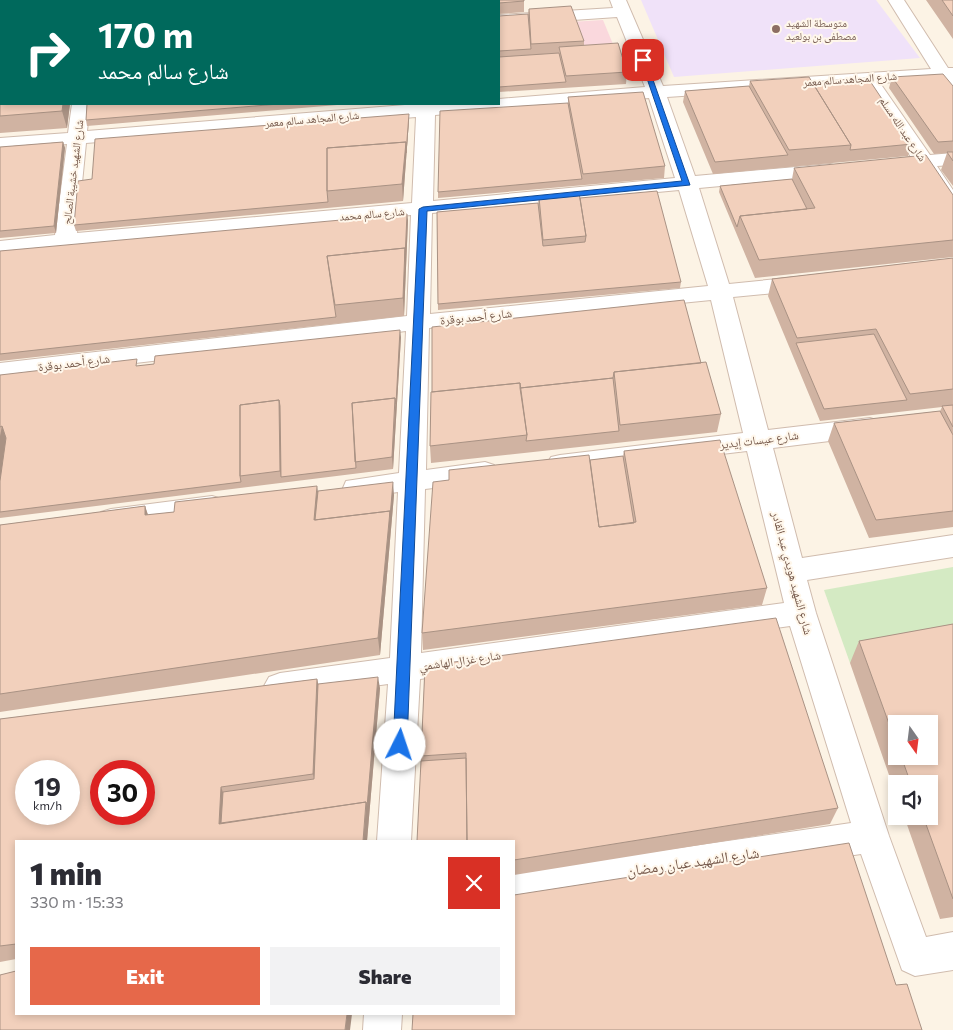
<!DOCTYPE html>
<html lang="en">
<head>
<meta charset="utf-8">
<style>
	:root { --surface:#fff; --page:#f2f2f3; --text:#2b2b33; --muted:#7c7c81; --accent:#e6684a }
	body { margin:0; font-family:Commissioner,"Noto Naskh Arabic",sans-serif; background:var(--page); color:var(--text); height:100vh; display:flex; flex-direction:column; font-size:19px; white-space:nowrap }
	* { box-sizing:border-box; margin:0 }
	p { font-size:16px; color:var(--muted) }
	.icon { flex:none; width:28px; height:28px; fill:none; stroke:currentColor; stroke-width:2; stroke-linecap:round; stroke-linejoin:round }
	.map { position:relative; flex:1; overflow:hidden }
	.panel { position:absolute; left:15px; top:840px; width:500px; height:175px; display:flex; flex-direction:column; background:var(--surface); border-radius:0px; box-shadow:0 2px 8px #0003 }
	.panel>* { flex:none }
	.banner { position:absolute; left:0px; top:0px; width:500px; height:105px; box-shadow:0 2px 8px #0003; background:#00695c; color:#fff; overflow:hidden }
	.needle { width:32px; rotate:166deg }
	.fabs { position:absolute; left:888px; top:715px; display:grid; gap:10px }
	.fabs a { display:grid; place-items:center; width:50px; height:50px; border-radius:0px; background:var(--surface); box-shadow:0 2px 8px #0003; font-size:25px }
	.speed { position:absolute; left:15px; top:760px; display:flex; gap:10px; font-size:25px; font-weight:700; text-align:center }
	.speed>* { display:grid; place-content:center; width:65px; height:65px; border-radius:50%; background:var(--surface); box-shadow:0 2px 8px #0003; line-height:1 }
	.speed small { font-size:12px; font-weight:400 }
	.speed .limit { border:8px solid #d22; background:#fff; color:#111 }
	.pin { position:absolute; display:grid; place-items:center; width:42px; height:42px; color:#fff; margin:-21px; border-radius:10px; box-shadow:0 2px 8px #0006 }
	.me { position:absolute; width:55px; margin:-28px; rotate:4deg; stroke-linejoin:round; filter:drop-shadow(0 0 4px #0008) }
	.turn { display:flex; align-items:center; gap:18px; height:105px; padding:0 15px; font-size:22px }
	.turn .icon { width:65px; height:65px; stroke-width:2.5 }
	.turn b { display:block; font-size:35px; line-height:42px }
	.round { display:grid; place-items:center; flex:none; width:52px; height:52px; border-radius:0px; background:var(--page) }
	.summary { display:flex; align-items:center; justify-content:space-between; height:85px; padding:0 15px }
	h1 { font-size:30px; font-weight:800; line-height:38px }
	.button { display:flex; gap:10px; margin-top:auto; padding:10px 15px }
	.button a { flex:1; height:58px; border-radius:0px; background:var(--accent); color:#fff; font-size:20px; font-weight:800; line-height:58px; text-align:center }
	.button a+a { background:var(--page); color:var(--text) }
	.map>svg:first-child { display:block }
	.education { fill:#f0e2f9 }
	.medical { fill:#fad8dd }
	.green { fill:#d4eac3 }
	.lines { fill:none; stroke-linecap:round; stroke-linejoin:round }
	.minor-casing { stroke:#d0bcae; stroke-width:2 }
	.minor { fill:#fff; fill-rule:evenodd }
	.wall { fill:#d0b3a2; fill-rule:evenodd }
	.shaded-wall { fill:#a99284 }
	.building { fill:#f2d0bc; stroke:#a99284; fill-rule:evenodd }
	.route { fill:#1a73e8; stroke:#114b97 }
	.education-dot { fill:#8d6e63; stroke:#fff7eb; stroke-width:2 }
	.labels { text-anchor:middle; stroke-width:4; stroke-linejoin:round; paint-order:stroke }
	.far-education-label { font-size:11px; fill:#785e54; stroke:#fff7eb; text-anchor:start }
	.far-street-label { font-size:11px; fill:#75584a; stroke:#fff7eb }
	.street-label { font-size:12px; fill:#75584a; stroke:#fff7eb }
	.near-street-label { font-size:15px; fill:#75584a; stroke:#fff7eb }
</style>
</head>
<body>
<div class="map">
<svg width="953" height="1030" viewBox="0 0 953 1030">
	<rect width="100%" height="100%" fill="#fcf3e5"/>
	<path class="education" d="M641,0H876L920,58L674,77Z"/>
	<path class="medical" d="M603,20L617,54L583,57L570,22Z"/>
	<path class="green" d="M953,567V643L850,663L824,590Z"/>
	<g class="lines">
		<g class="minor-casing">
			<path id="minor" d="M80,0H96V1H80Z
				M425,0H441V1H425Z
				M610,0H626L663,86L931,69L888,0H904L948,68H953V91L945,90L938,79L880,83L930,155L953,153V165L937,166L953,190V211L946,209L919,168L893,171L886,169L883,165L886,161L911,157L863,84L667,97L695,176L830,164L837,166L840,170L837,174L830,176L699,188L729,284L807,276L815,278L818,283L815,288L807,290L733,297L768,430L870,418L879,421L883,427L879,433L870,436L773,448L802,558L953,535V557L807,580L816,613L889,836L926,937L953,932V970L915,976L902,970L861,854L514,906V872L851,823L790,626L420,679L411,841H377L388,684L280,699L269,695L264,686L269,677L280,673L390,658L398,492L356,498L346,495L343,488L346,481L399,473L406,331L0,379V363L407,316L411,215L0,253V241L55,235L67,144L0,150V138L68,133L72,104H90L87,131L417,104H499V99L645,87L617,17L499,25V15L613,8ZM649,98L675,178L433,201L435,115ZM416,117L412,203L77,233L86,143ZM679,190L708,286L430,314L432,213ZM711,300L743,433L560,455L551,457L547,464L551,471L560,473L747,451L784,603L421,653L425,489L485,482L494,479L498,472L494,465L485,462L426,470L429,328Z
				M0,50H1V60H0Z
				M212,496L222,499L226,506L222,513L212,516L111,529L101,526L97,519L101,512L111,509Z
				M364,1014H402L401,1030H363Z"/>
		</g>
		<use href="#minor" class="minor"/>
	</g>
	<path class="wall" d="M97,0H261V1H97Z
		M524,0V12L499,14V1Z
		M926,0H953V39Z
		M529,9L584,41V46L627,72L626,84L499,92V16L528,14Z
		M892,77L953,86V186L941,170L947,153L934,154L889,88Z
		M0,80L70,104L67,128L0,133Z
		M750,81L812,82L912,144L908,156L713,174L683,102L685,91L749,86Z
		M568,97L665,166L664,178L438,198V192L568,103Z
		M87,104H349L87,126L86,120Z
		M409,120L403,201L76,231L74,225L92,179Z
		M63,142L65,148L56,233L0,238V147Z
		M794,168L953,195V257L755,278L719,192L720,186L792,179Z
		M539,197L580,198L681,282L680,288L438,310L437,212L538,203Z
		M408,220L404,316L0,361V251Z
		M953,258V527L869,538L828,441L834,423L940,411L942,407L820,421L768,296L772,279Z
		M401,337L393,469L0,518V375L139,366Z
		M701,363L721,414L717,432L431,463L430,446L431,392Z
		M624,451L767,588L762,605L423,650L422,633L590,460L623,456Z
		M318,491L394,495L380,655L0,712V525L145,506L148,515L174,512Z
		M953,624V917L940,919L904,816H929V784H896V795L850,663L859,641ZM896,724L929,756H896Z
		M425,666L838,808L830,824L514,875V841L421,761Z
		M317,679L318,684L380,688L367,841H16V959L0,962V719Z"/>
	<path class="shaded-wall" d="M63,104H70L67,128L62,111Z
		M409,114V120L403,201L402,184L406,142Z
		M63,142L65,148L56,233L54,226Z
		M407,214L408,220L404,316L403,298L405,248Z
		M400,330L401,337L393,469L392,457Z
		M279,400L281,413V477L280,471Z
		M2,426L9,444L0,506V436Z
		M393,482L394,495L380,655L378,638L390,511Z
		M317,486L320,503L318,525L314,520Z
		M145,506L151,524L145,515Z
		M378,677L380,688L367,841H363Z
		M317,679L321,696L317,789L313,774Z
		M221,787L227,803L225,828L219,824Z
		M347,1014H352L350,1030H345Z"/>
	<path class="building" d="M0,0H82L81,1H1V41H0Z
		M97,0H186V1H97Z
		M222,0H260V1H222Z
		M442,0H483V1H442Z
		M483,0H524V1L499,3V1H483Z
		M942,0H953V16Z
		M571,6L584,41L531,44L529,9Z
		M528,14L531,49L499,51V16Z
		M618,43L627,72L566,76L559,47Z
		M559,53L566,82L499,87V57Z
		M943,74L953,86V141L938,142L892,77Z
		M809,77L851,145L789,150L750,81Z
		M868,78L912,144L850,150L851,145L812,82Z
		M0,80H1V104H63L62,111L0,116Z
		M749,86L788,155L715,162L685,91Z
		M643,92L665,166L583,174L568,97Z
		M568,103L582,179L438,192L440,111Z
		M87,104H279L86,120Z
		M409,114L406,153V142L327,148V191L328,202L74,225L78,181L92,179L95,139Z
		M63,142L54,226L0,231V147Z
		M406,142L402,184L327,191V148Z
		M947,152H953V161Z
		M926,155L953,195V240L759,260L740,216L815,208L794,168Z
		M792,179L807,209L740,216L737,227L720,186Z
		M657,191L681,282L438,304L437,212L538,203L543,246L585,242L586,236L580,198Z
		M579,193L586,236L543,240L539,197Z
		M407,214L405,259V248L327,256L336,317L0,354V251Z
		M405,248L403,298L335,305L327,256Z
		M953,258V389L910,394L876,329L797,338L772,279Z
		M684,300L701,363L614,372L613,378L520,388V383L432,392V327Z
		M400,330L396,404L395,398L352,403L356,468L281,477L280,406L279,400L240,405V476L241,482L0,512V481L6,438L2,426L0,427V375L137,359L136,366L154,364L155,356Z
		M874,334L907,400L824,409L796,343Z
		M706,362L721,414L620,425L614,372Z
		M613,378L619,431L526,441L527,435L520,388Z
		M520,383L527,435L430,446L431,392Z
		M395,398L392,457L355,462L352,403Z
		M279,400L280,471L240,476V405Z
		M953,405V427L942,406Z
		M940,411L953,435V511L876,520L834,423Z
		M720,440L767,588L422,633L433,482L449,480V470L589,455L599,527L636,522L624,451Z
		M623,456L634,523L599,527L590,460Z
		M393,482L390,517V511L315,520L318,491Z
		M317,486L314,520L390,511L378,638L0,694V525L145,506V515L174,512L175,502Z
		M776,618L838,808L514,860V841H467L466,753L421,756L425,666Z
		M953,624V899L923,816H929V784H911L901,756H929V724H896V743L859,641Z
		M378,677L367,807L366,802L221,823L223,792L314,779L318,684Z
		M317,679L313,774L221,787L219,824L366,802L363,841H16V944L0,946V719ZM26,771H69V814H26ZM101,771H144V814H101Z
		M466,758L467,841H417L421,761Z
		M849,843L896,985L907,984L922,1030H412L413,1014H514V895Z
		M16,971V1014H347L345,1030H0V975Z"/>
	<path class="route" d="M640,58L646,60L690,185L427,211L407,745L405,749L400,751L395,749L393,745L419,209L423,207L682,181Z"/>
	<circle class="education-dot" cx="776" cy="29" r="5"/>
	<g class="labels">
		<g class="far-education-label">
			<text x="786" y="27">متوسطة الشهيد<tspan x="786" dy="13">مصطفى بن بولعيد</tspan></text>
		</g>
		<g class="far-street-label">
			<text transform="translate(850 79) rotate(-4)" y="4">شارع المجاهد سالم معمر</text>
			<text transform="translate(312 119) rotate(-5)" y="4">شارع المجاهد سالم معمر</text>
			<text transform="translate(903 129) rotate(56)" y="4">شارع عبد الله مسلم</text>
			<text transform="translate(73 172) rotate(-83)" y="4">شارع الشهيد خشيبة الصالح</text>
			<text transform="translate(372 214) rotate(-5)" y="4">شارع سالم محمد</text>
		</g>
		<g class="street-label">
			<text transform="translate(476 317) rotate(-6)" y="4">شارع أحمد بوقرة</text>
			<text transform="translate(74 363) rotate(-7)" y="4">شارع أحمد بوقرة</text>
			<text transform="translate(759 440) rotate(-7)" y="4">شارع عيسات إيدير</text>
			<text transform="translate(792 573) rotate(75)" y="4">شارع الشهيد هويدي عبد القادر</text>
			<text transform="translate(460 661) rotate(-8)" y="4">شارع غزال الهاشمي</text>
		</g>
		<g class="near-street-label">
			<text transform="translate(693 862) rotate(-8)" y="5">شارع الشهيد عبان رمضان</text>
		</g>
	</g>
</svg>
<div class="fabs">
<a><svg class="needle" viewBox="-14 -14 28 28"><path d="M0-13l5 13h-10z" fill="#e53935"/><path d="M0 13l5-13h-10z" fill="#7c7c81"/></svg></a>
<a><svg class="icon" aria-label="sound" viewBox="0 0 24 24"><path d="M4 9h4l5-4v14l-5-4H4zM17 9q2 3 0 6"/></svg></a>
</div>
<div class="speed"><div>19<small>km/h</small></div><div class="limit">30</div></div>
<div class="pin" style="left:643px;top:60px;background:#d93025"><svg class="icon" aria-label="arrive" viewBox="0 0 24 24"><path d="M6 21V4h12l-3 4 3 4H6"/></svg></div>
<svg class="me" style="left:400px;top:745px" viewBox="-20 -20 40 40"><circle r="19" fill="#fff"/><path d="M0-13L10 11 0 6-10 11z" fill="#1a73e8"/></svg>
<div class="banner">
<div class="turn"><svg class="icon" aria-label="right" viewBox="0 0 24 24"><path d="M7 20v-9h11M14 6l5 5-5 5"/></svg><div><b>170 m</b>شارع سالم محمد</div></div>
</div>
<section class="panel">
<div class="summary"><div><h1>1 min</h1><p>330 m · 15:33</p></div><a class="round" style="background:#d93025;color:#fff"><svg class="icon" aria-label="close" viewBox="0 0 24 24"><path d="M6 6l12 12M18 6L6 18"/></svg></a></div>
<div class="button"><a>Exit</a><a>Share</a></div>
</section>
</div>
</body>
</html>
